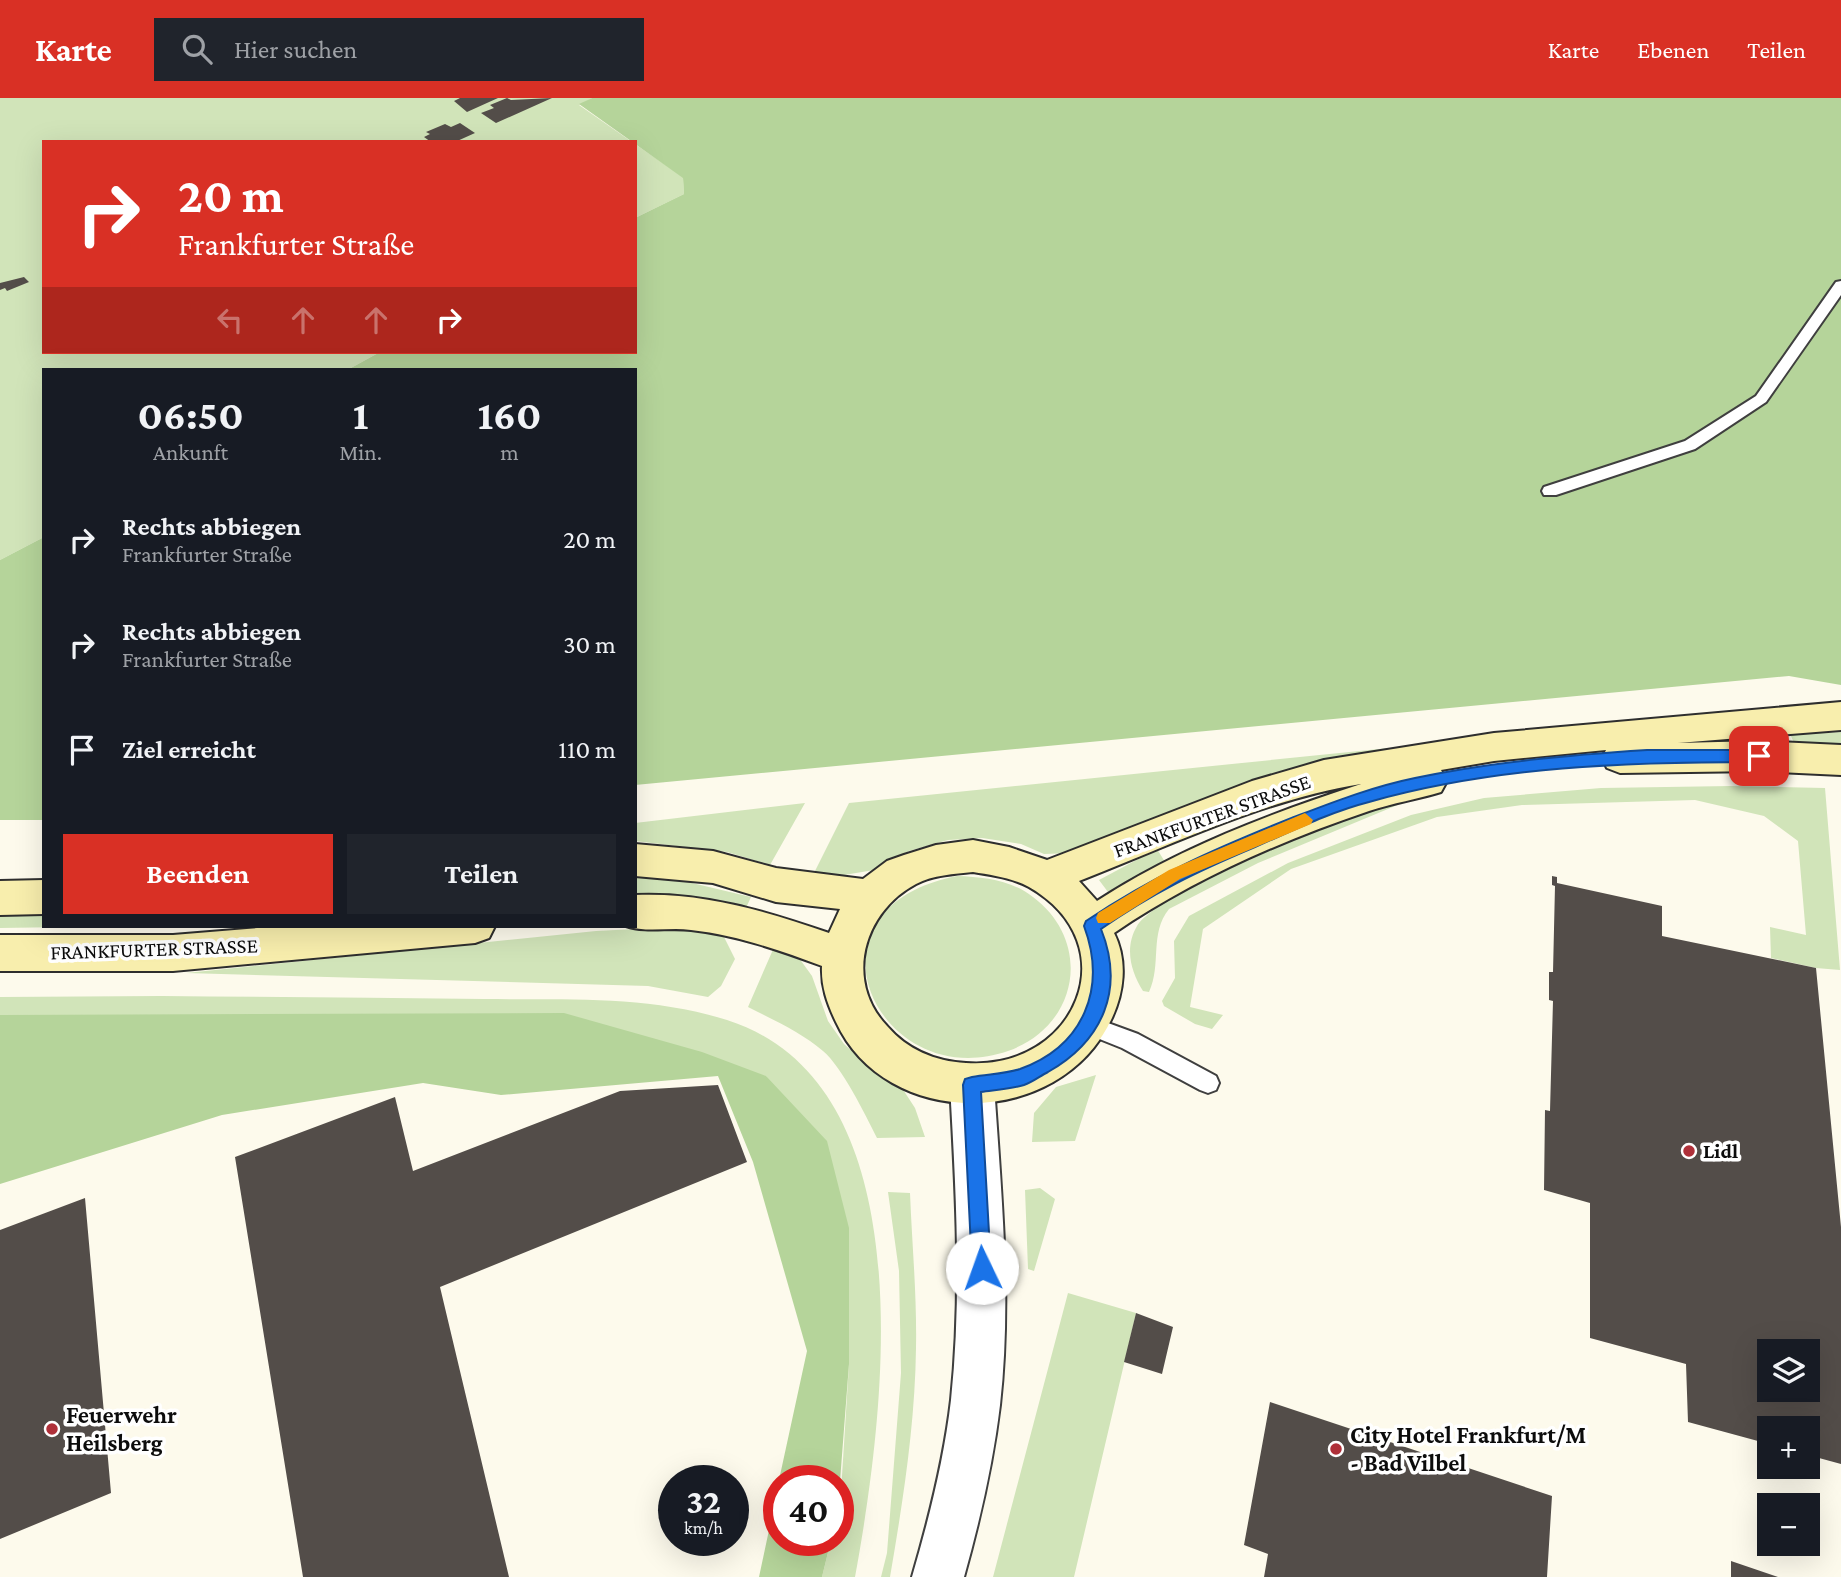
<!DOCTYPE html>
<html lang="de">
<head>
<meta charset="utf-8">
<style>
	:root { --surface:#171b24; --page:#20242c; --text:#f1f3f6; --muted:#9ea1a6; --accent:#d93025 }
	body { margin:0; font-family:"Crimson Pro",serif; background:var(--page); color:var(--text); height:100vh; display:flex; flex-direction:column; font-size:26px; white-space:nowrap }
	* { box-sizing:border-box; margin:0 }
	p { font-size:23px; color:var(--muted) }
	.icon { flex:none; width:38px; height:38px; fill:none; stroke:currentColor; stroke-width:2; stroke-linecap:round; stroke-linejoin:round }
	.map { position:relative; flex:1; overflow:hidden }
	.side { position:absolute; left:42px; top:270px; width:595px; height:560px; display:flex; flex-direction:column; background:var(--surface); border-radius:0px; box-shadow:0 7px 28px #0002 }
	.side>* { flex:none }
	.guide { position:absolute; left:42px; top:42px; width:595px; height:214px; border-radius:0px; box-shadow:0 7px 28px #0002; background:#d93025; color:#fff; overflow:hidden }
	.controls { position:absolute; left:1757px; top:1241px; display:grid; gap:14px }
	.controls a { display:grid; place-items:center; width:63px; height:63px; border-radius:0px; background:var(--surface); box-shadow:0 7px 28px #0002; font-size:35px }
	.speed { position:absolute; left:658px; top:1367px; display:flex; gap:14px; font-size:35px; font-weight:700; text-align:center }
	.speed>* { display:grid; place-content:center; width:91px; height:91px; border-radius:50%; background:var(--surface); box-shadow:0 7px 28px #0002; line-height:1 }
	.speed small { font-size:18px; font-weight:400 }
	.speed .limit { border:10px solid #d22; background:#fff; color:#111 }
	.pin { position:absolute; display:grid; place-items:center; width:60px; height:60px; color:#fff; margin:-30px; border-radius:14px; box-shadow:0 4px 10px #0006 }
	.me { position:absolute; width:77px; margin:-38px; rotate:357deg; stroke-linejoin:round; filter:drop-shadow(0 0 5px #0008) }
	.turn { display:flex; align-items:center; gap:24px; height:147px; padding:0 21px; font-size:32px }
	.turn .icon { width:91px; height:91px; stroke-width:2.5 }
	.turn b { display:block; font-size:49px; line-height:60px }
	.lanes { display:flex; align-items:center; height:66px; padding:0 21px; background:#0003; justify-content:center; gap:35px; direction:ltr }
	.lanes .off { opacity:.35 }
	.eta { display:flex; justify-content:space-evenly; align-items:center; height:119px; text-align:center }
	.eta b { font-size:42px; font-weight:700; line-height:49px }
	.primary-button { display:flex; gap:14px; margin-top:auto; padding:14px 21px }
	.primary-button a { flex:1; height:80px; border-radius:0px; background:var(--accent); color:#fff; font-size:28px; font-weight:700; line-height:80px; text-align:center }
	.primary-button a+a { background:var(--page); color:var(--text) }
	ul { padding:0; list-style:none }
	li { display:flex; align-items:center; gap:21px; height:105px; padding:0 21px }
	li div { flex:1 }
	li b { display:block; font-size:26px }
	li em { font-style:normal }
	header { display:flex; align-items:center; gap:42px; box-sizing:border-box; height:98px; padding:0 35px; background:var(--accent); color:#fff }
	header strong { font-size:33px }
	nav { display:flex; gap:38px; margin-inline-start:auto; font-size:24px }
	.search { width:490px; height:63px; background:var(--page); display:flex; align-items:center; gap:18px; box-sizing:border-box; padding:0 24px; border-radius:0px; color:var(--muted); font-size:26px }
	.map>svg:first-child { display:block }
	.green { fill:#d1e4b9 }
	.forest { fill:#b5d49a }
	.building { fill:#534d49; fill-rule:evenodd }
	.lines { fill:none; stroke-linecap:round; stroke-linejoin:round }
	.service-casing { stroke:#3f3f3f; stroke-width:4 }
	.tertiary-casing { stroke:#3f3f3f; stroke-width:4 }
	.secondary-casing { stroke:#2e2e2e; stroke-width:4 }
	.service { fill:#fff; fill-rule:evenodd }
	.tertiary { fill:#fff; fill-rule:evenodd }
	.secondary { fill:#f8eead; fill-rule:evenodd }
	.route { fill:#1a73e8; stroke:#114b97; stroke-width:2 }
	.slow { fill:#f59e0b }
	.poi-dot { fill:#af3039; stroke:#fff; stroke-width:2.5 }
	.labels { text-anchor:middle; stroke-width:7; stroke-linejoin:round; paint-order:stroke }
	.street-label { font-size:21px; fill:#0c0c0c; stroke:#fff }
	.poi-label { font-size:21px; font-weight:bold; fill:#0c0c0c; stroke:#fff; text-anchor:start }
	.near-poi-label { font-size:24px; font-weight:bold; fill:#0c0c0c; stroke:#fff; text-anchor:start }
</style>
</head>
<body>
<header>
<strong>Karte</strong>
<div class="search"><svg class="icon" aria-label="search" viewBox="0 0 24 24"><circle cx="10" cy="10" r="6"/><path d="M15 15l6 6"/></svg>Hier suchen</div>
<nav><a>Karte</a><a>Ebenen</a><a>Teilen</a></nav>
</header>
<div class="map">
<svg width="1841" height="1479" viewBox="0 0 1841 1479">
	<rect width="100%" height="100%" fill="#fdfaec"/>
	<path class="green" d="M0,0H592L579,7L632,44H44V254H380L349,271H44V439L0,462Z
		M635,46L683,79L684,96L635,120Z
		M1841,634V650L1796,649L1790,636Z
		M1389,650L1391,656L1315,665L1220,694L1073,755L1044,756L1021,746L982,740L948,742L909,753L874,772L844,777H813L849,705Z
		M1731,688L1825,690L1840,872L1816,870L1771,860L1770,829L1806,837L1798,743L1764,718L1695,702L1522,707L1437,719L1291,771L1203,831L1190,909L1223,917L1212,931L1195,926L1164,908L1162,903L1175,880L1174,843L1189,818L1288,765L1411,717L1484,700L1601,690Z
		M805,705L770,767L727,754L635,743V725Z
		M1400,706L1258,765L1169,811C1149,836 1162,866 1149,894L1143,893C1131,874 1124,850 1137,828C1159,792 1355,710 1400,706Z
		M1157,751L1165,764L1108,794L1099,782Z
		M635,777L671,780L751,799L746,810L687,797H635Z
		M957,778C984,779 1011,782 1033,799C1093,844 1079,928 1008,953C878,998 790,811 957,778Z
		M44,813V828H135L0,830V814Z
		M695,828L723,837L735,861L721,888L708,899L648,888L186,875L596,833Z
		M775,847L799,860L812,878L828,923L844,946L880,978L902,990L915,1010L925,1039L877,1040C865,1016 842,969 823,953C801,934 773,922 748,909Z
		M162,898C270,899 377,900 484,901C566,902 648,897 727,922C930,987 884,1320 855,1479H822L831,1442H838L849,1266L766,978L0,917V899Z
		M1096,977L1075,1043L1032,1044L1034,1015L1056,989Z
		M1040,1090L1055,1101L1034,1173L1028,1171L1025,1092Z
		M888,1094L910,1095C912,1146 917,1198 916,1250C915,1327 903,1403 890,1479H881L887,1455L901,1275L899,1173Z
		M1068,1195L1136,1215L1074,1479H993Z"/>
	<path class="forest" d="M592,0H1841V587L1789,578L635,687V271H349L380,254H635V120L684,96L683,80L579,6Z
		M44,439V722H0V462Z
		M564,915L702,954L766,978L827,1043L849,1130V1266L838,1409V1382H779L807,1253L753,1064L718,978L501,997L423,985L222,1017L0,1086V917Z
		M779,1385V1442H831L822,1479H759Z"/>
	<path class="building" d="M460,0H498L467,14L454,3Z
		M507,0L511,2L552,0L496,25L481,15L494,10L490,7Z
		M460,25L475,35L455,44H431L424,39L430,36L426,34L445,26L451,29Z
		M24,179L29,184L7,193L5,190L0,192V185Z
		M1552,778L1557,779V785L1662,808V838L1816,870L1841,1129V1366L1808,1357V1330H1769V1346L1688,1324L1686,1266L1590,1240V1105L1544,1092L1545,1012L1550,1013L1553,903L1549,902V874H1553L1555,788L1552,787ZM1769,1253H1808V1292H1769Z
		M718,987L747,1064L440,1189L509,1479H303L235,1059L395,999L413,1073L620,993Z
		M85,1100L111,1395L0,1441V1132Z
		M1136,1215L1173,1229L1162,1276L1124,1264Z
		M1270,1304L1552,1398L1547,1479H1264L1268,1456L1244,1447Z
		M1731,1463L1778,1479H1731Z"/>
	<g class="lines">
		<g class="service-casing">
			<path id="service" d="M1841,183V197L1766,304L1695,351L1556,397H1544L1542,393L1544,389L1685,343L1756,298L1836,184Z
				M1089,918L1138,936L1216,978L1219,985L1216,992L1208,995L1200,992L1122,950L1082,934L1078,927L1082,920Z"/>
		</g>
		<g class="tertiary-casing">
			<path id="tertiary" d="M972,967L987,973L994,987C1001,1093 1012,1201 1000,1307C993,1365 980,1422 964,1479H912C929,1421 944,1362 951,1302C962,1197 956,1092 950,987L957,973Z"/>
		</g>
		<g class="secondary-casing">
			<path id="secondary" d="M1841,604V632L1678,645L1759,643L1841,647V677L1759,673L1620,675L1607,670L1602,660L1606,652L1494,663L1441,672L1447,683L1441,694C1418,701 1393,705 1369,713C1280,743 1192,782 1114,835C1128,863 1124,895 1111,922C1059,1032 886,1033 836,924C827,905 821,888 822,868C779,852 736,837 691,832C670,829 646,835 626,828H635V797C704,794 765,813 829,835L840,811L776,804L713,785L635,778V746L713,753L776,770L863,781L887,763L904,757L936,747L973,742L1009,749L1047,762L1252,683L1324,662L1494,635ZM1361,686C1271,715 1177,751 1097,803L1079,783C1171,747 1263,702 1361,686ZM973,774C992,777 1012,780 1029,789C1130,847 1075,973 966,965C934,963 908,952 887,928C844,883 863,814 916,786C933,777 954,776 973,774Z
				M44,782V816L0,817V783Z
				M282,828H495L489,840L475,845L173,873H0V837H173Z"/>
		</g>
		<use href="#service" class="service"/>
		<use href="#tertiary" class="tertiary"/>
		<use href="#secondary" class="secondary"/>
	</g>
	<path class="route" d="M1647,652H1759L1766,658L1759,664C1628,664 1496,668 1369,704C1330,714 1292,733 1255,749C1198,773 1152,795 1101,831C1125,891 1103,943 1048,974C1040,978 1033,984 1024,987C1011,991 995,992 981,994L991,1170L988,1177L982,1180L975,1177L972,1170L963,987L965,981L972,979C987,976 1005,976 1020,971C1084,948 1107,890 1084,828L1086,823C1153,778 1214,751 1289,721C1331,705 1371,689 1415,680C1492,664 1569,657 1647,652Z"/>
	<path class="slow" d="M1305,715L1313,722L1311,726L1180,781L1110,825H1098L1096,820L1098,815L1169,772Z"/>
	<g class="poi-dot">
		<circle cx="1689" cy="1053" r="7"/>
		<circle cx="52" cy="1331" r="7"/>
		<circle cx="1336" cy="1351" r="7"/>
	</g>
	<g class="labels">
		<g class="street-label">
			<text transform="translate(1212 718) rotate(-20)" y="7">FRANKFURTER STRASSE</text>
			<text transform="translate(154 851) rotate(-2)" y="7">FRANKFURTER STRASSE</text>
		</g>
		<g class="poi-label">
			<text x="1703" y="1060">Lidl</text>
		</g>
		<g class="near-poi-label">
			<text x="66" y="1325">Feuerwehr<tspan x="66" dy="28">Heilsberg</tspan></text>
			<text x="1350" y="1345">City Hotel Frankfurt/M<tspan x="1350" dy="28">- Bad Vilbel</tspan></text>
		</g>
	</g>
</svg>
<div class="controls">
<a><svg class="icon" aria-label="layers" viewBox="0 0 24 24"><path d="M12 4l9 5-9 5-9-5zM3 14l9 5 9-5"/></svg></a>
<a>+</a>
<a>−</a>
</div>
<div class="speed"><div>32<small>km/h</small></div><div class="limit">40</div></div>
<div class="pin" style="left:1759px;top:658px;background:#d93025"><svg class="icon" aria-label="arrive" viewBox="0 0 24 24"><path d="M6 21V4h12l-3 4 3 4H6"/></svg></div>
<svg class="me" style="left:982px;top:1170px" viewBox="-20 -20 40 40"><circle r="19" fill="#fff"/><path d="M0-13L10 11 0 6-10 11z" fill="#1a73e8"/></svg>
<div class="guide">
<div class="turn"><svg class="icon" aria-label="right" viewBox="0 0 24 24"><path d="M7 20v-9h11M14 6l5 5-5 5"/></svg><div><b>20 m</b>Frankfurter Straße</div></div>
<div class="lanes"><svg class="icon off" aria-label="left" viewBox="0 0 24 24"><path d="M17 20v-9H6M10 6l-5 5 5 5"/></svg><svg class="icon off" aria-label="ahead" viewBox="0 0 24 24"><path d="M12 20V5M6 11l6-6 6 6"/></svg><svg class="icon off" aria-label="ahead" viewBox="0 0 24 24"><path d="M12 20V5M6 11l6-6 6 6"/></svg><svg class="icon" aria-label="right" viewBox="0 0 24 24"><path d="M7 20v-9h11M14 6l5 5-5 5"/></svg></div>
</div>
<section class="side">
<div class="eta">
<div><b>06:50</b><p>Ankunft</p></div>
<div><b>1</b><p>Min.</p></div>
<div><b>160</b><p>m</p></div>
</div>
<ul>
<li><svg class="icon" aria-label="right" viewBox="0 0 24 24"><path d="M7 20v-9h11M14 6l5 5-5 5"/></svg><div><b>Rechts abbiegen</b><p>Frankfurter Straße</p></div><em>20 m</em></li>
<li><svg class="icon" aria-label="right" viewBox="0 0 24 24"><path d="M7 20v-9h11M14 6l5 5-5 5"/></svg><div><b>Rechts abbiegen</b><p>Frankfurter Straße</p></div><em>30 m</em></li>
<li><svg class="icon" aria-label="arrive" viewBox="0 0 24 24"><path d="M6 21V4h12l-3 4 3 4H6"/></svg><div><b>Ziel erreicht</b></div><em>110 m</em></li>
</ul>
<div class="primary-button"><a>Beenden</a><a>Teilen</a></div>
</section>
</div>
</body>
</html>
